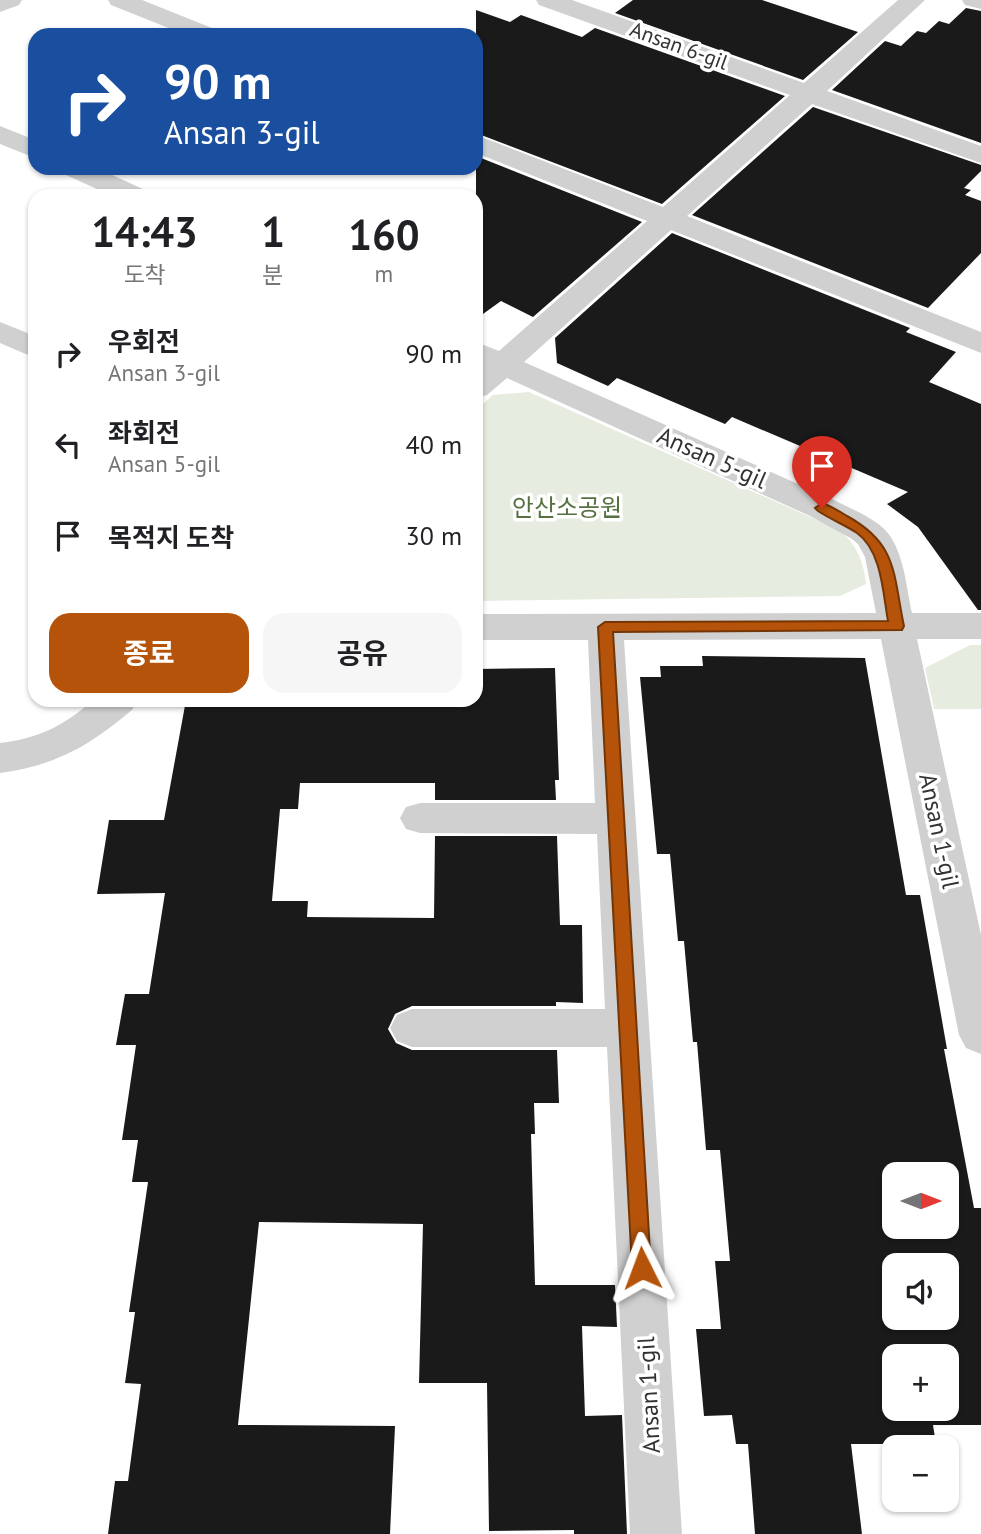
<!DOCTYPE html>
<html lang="ko">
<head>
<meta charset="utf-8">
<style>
	:root { --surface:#fff; --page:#f6f6f6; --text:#202124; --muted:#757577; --accent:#b45309 }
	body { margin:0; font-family:"PT Sans","Noto Sans KR",sans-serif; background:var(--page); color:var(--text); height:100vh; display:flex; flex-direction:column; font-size:26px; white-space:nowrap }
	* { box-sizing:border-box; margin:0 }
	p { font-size:23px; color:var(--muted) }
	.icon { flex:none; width:38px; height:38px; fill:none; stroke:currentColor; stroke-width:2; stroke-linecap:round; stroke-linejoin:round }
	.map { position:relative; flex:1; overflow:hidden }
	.details { position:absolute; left:28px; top:189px; width:455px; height:518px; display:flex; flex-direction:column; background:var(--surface); border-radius:21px; box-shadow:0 2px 5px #0004 }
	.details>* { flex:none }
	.top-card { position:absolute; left:28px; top:28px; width:455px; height:147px; border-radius:21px; box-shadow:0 2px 5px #0004; background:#1a4fa0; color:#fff; overflow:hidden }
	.needle { width:46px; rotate:90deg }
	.fabs { position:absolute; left:882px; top:1162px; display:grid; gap:14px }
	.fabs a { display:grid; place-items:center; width:77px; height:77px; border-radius:14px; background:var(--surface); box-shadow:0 2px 5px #0004; font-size:35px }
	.pin { position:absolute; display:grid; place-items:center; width:60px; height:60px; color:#fff; margin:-72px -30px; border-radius:50% 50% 50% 0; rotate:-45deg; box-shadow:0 0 7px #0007 }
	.pin .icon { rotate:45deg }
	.me { position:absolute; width:77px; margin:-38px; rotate:357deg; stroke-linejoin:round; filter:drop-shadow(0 0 5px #0008) }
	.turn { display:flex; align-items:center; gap:24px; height:147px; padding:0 21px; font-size:32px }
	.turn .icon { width:91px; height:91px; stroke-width:2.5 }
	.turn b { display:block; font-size:49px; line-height:60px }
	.eta { display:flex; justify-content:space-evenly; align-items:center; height:119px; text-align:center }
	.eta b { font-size:42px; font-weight:700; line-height:49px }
	.cta { display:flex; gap:14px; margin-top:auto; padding:14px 21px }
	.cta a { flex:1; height:80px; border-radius:21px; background:var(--accent); color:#fff; font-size:28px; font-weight:700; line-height:80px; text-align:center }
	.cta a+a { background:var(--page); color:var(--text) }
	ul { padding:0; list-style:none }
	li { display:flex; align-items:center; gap:21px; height:91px; padding:0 21px }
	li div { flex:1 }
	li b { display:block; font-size:26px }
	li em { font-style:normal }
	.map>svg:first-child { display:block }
	.green { fill:#e6ecdf }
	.building { fill:#1a1a1a; fill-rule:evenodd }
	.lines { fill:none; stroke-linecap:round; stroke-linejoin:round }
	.minor { fill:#d0d0d0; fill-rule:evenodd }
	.route { fill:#b45309; stroke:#753606; stroke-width:2 }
	.labels { text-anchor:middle; stroke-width:7; stroke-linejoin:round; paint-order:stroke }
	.far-street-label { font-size:21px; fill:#333; stroke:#fff }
	.street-label { font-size:24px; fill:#333; stroke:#fff }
	.park-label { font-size:24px; fill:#56703f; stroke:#fff }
</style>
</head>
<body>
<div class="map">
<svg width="981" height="1534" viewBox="0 0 981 1534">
	<rect width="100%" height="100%" fill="#fff"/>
	<path class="green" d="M529,392L835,528C855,540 864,561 866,584L840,596L476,601V410L493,395Z
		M970,645H981V709H934L925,668Z"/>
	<path class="building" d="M633,0H762L858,32L803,80L615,13Z
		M966,8L981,11V143L832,90L885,41L901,46L917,31L926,33L939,21L949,24Z
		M476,10L510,22L521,15L582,37L595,28L785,96L662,204L476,133Z
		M813,107L981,165V171L964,188L971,190L965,195L981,201V253L928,308L692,215Z
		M476,156L642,222L533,317L501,301L476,319Z
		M672,233L910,328L906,332L956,352L929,382L981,404V610H978L918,527L887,504L908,492L732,417L725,424L617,378L608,386L557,363L555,338Z
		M702,656L865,658L906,895H920L947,1049H944L974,1208H981V1425H933L936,1444H851L862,1534H755L748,1444H736L732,1415L704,1416L696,1329H721L715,1261H730L720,1150H706L697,1042H693L684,941H678L670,854H657L640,677H661L660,666H703ZM894,1174H947V1227H894ZM894,1265H947V1318H894ZM894,1356H947V1409H894Z
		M555,668L559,780H555L556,800H435V783H300L298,809H280L272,901H308L307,917L434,918L435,836H557L560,925H582L583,1003L556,1002V1006H412L395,1014L388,1029L396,1043L412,1050H557L559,1103H534L535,1134H531L535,1285H615L617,1327L582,1326L585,1416L622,1415L627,1534H574V1530L489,1531L487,1383H419L423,1224L259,1222L238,1425L395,1426L390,1534H108L115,1481H128L141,1384L125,1383L135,1312H129L148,1182H132L138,1140H122L136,1045H116L125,994H149L165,893L97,894L109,820H164L186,700H476V669Z"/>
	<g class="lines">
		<path class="minor" d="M0,0H22L19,5L0,12Z
			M108,0H142L217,30L221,35H186L111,5Z
			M536,0H572L804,83L898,0H925L827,91L981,146V163L812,104L687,216L981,332V353L671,230L524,362L834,500C849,508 868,515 882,527C904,546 906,587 912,613H981V639H917L981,935V1054L966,1048L959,1035L881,639L624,640L682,1534H630L607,1047H412L397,1041L390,1028L397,1015L412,1009H605L597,834L420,833L406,829L400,818L406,807L420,803H595L588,640H476V614L876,613L865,557L858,544L852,539L810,516L507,378L487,395L476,398V371L481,366L476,364V342L499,351L647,221L476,153V135L663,207L790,95L539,5Z
			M962,0H981V9L965,5Z
			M0,126L35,140V158L0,144Z
			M60,168H97L145,190L149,196H112L64,174Z
			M0,322L35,336V358L0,343Z
			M94,700H138L132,710C89,746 57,765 0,773V743C41,738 62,726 94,700Z"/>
	</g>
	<path class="route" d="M822,503C831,506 839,511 847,516C898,544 893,574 904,626L902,630L613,632L651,1268L648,1274L642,1277L635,1274L632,1268L598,627L605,622L888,621C883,594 882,551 857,533C845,525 830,519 818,511L815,508Z"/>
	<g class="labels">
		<g class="far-street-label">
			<text transform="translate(679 46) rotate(20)" y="7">Ansan 6-gil</text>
		</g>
		<g class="street-label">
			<text transform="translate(712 458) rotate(24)" y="8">Ansan 5-gil</text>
			<text transform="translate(939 831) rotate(78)" y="8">Ansan 1-gil</text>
			<text transform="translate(649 1395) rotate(-93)" y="8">Ansan 1-gil</text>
		</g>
		<g class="park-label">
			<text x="567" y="516">안산소공원</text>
		</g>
	</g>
</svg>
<div class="fabs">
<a><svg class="needle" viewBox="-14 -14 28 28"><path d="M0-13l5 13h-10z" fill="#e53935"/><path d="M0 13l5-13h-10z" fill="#757577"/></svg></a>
<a><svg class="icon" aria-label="sound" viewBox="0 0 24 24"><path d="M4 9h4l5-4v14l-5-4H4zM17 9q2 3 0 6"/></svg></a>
<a>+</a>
<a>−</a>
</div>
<div class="pin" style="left:822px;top:508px;background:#d93025"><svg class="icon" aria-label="arrive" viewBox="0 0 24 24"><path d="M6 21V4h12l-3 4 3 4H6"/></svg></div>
<svg class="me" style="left:642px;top:1268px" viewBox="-20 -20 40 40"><path d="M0-17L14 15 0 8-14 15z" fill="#b45309" stroke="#fff" stroke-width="4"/></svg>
<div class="top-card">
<div class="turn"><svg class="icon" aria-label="right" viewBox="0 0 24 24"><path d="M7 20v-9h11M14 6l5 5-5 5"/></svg><div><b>90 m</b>Ansan 3-gil</div></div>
</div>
<section class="details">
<div class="eta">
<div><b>14:43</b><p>도착</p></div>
<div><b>1</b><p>분</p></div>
<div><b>160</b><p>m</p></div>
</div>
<ul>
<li><svg class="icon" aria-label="right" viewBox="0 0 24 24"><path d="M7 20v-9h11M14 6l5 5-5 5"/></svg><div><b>우회전</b><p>Ansan 3-gil</p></div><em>90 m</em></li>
<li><svg class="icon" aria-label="left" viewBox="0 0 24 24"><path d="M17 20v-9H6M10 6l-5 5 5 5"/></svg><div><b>좌회전</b><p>Ansan 5-gil</p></div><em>40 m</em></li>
<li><svg class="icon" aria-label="arrive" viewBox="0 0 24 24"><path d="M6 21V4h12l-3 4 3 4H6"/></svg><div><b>목적지 도착</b></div><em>30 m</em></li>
</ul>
<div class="cta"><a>종료</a><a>공유</a></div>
</section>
</div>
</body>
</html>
